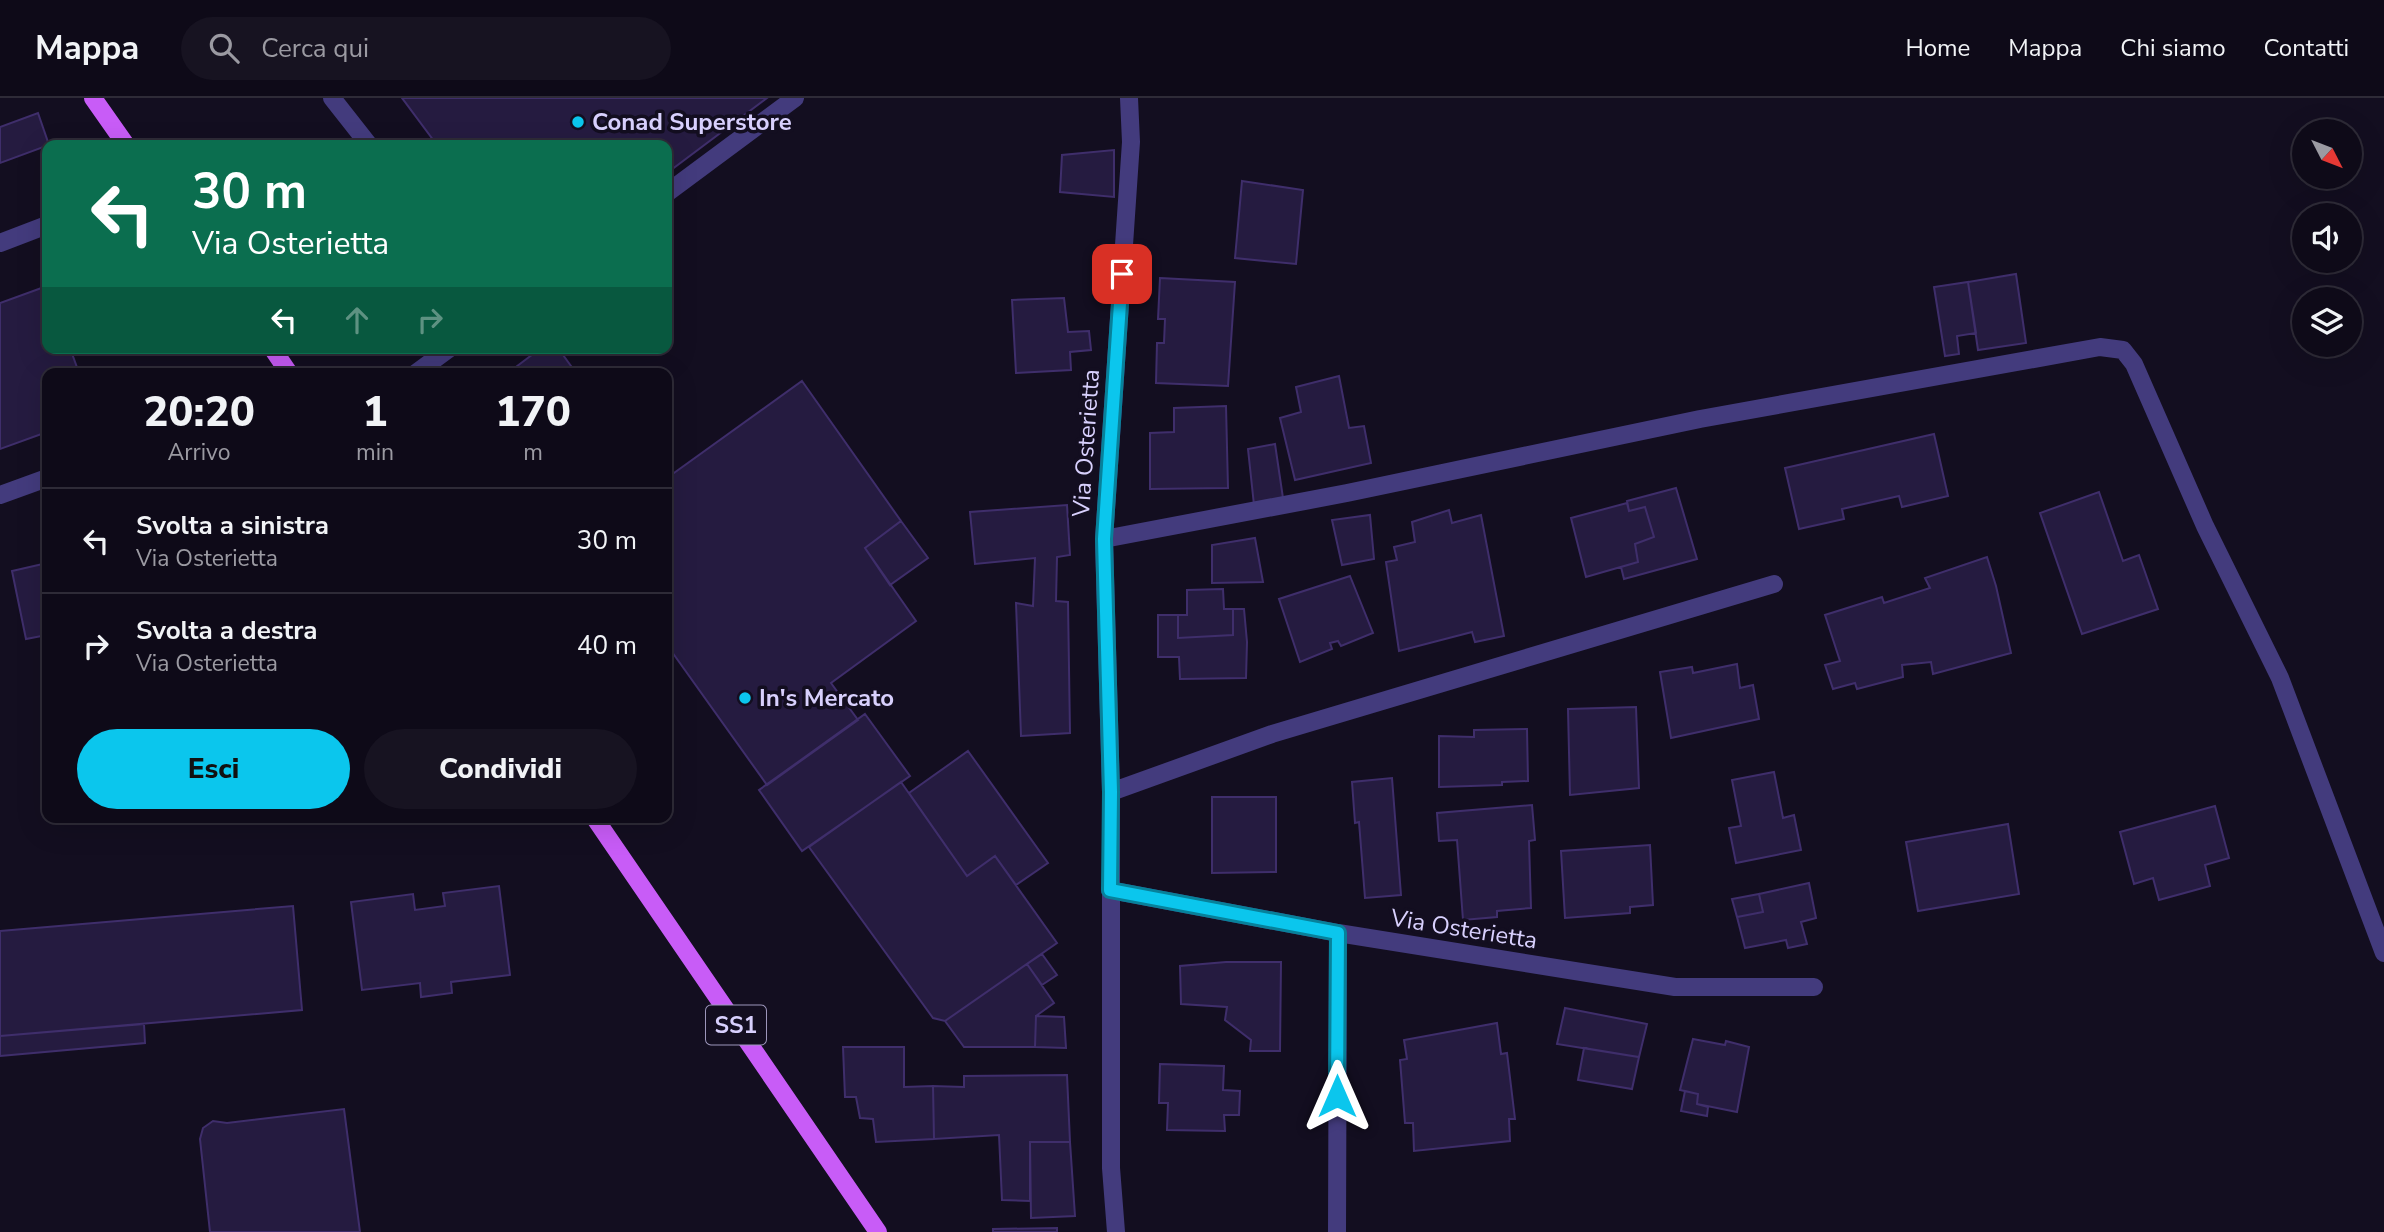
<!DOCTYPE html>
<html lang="it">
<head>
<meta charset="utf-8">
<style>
	:root { --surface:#0e0a18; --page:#171321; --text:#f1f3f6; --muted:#9b9aa2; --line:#2e2b37; --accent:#0bc6ed }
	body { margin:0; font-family:"Nunito Sans",sans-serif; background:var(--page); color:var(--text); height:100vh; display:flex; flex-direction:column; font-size:26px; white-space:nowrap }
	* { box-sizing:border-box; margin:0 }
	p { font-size:23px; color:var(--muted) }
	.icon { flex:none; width:38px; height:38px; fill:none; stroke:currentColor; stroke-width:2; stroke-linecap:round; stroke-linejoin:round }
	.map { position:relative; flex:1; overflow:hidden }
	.drawer { position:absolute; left:42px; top:270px; width:630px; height:455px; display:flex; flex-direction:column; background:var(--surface); border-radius:14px; box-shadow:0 7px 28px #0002,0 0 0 2px var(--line) }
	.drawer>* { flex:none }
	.hud { position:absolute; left:42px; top:42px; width:630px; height:214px; border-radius:14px; box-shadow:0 7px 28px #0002,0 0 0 2px var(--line); background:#0b6e4f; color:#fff; overflow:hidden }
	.needle { width:46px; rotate:132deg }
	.tools { position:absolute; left:2292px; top:21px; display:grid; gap:14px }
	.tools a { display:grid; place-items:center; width:70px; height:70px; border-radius:50%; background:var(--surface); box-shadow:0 7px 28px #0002,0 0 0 2px var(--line); font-size:35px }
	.pin { position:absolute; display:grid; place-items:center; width:60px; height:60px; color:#fff; margin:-30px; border-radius:14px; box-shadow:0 4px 10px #0006 }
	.me { position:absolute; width:77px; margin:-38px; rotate:0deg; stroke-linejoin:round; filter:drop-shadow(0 0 5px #0008) }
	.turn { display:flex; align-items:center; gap:24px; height:147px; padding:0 35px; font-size:32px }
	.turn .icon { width:91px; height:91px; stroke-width:2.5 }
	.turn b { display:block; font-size:49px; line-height:60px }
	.lanes { display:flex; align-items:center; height:66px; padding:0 35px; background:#0003; justify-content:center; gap:35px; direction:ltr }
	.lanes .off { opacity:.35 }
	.eta { display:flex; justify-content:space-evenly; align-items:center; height:119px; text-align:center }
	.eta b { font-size:42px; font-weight:800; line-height:49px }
	.action { display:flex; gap:14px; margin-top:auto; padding:14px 35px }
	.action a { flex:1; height:80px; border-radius:42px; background:var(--accent); color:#111; font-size:28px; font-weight:800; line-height:80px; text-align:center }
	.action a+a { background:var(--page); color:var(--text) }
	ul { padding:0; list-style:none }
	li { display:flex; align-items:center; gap:21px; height:105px; padding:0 35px; border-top:2px solid var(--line) }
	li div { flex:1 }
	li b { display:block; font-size:26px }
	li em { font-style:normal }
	header { display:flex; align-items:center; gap:42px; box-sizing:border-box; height:98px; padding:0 35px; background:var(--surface); border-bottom:2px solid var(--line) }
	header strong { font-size:33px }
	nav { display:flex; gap:38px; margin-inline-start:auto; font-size:24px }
	.search { width:490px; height:63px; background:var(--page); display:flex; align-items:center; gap:18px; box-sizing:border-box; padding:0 24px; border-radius:38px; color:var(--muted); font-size:26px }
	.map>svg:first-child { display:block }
	.building { fill:#251b40; stroke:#3f2e6b; stroke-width:2 }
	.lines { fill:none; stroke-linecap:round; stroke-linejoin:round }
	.minor { stroke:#433b7d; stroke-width:18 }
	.major { stroke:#c85cf7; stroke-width:18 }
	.route-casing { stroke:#07819a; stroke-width:18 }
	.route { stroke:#0bc6ed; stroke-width:12 }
	.poi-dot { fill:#0bc6ed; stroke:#130e20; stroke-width:2.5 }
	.labels { text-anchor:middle; stroke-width:7; stroke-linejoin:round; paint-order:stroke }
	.shield { fill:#130e20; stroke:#9d96bb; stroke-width:2 }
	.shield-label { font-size:23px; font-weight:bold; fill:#d8d0fd }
	.poi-label { font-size:24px; font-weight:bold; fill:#d8d0fd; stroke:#130e20; text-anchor:start }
	.street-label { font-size:24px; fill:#d8d0fd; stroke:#130e20 }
</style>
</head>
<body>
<header>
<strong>Mappa</strong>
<div class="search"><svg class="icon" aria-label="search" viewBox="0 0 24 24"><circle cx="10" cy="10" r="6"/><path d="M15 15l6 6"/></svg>Cerca qui</div>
<nav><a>Home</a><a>Mappa</a><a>Chi siamo</a><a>Contatti</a></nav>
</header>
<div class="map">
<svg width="2384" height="1134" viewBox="0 0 2384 1134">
	<rect width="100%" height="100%" fill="#130e20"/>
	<path class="building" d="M402,0H767L667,75V47H437Z
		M38,15L49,47L0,65V29Z
		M1114,52V99L1060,94L1062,57Z
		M1242,83L1303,92L1296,166L1235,160Z
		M2016,176L2026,245L1978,252L1968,184Z
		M1160,180L1235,184L1228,288L1156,285L1157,245H1164L1165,221H1158Z
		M1968,184L1976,235L1957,238L1959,256L1945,258L1934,189Z
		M47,188V250H70L79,275H47V334L0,351V205Z
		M1064,200L1068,234L1089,233L1091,252L1070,254L1071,272L1016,275L1012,202Z
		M541,250H558L576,275H508Z
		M1339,278L1349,330L1364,328L1371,365L1295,382L1280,320L1301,314L1296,289Z
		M802,283L901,423L865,450L916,523L831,585L858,622L767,687L667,547V380Z
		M1226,308L1228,390L1150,391V335L1174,334V310Z
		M1934,336L1948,398L1902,409L1899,398L1842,411L1844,421L1799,431L1785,370Z
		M1275,346L1283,400L1254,407L1248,351Z
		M1676,390L1697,461L1624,481L1621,469L1638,464L1635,446L1654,439L1645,409L1629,413L1627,403Z
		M2099,394L2123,463L2139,457L2158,511L2082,536L2040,415Z
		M1627,405L1629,413L1645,409L1654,439L1635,446L1638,464L1586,479L1571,420Z
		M1067,407L1070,457L1057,459L1056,503L1068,504L1070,635L1021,638L1016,505L1033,508L1035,460L975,466L970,414Z
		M1449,412L1452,425L1481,417L1504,538L1475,544L1472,534L1399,553L1386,464L1397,462L1394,449L1415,444L1412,424Z
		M1370,417L1374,461L1342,467L1332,422Z
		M901,423L928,460L890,487L865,450Z
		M1255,440L1263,484L1212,485V447Z
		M1987,459L1996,488L2011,555L1933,576L1931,564L1902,567L1903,579L1857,591L1855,585L1833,591L1825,567L1840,563L1825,517L1882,499L1884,505L1930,490L1925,480Z
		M47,465V537L26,541L12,473Z
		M1350,478L1373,535L1341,548L1338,543L1330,545L1332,551L1300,564L1279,501Z
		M1223,491L1224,511H1233V537L1178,540V517H1187V492Z
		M1233,511H1244L1247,544L1246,580L1180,581L1179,559H1158V517H1178V540L1233,537Z
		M1737,566L1740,590L1753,587L1759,621L1671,640L1660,574L1692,569L1693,575Z
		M1636,609L1639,690L1570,697L1568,611Z
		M865,616L910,678L802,753L759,692Z
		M1527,631L1528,683L1502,684V687L1439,689V638L1474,639V632Z
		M968,653L1048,765L1016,787L995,758L967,778L909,695Z
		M1774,674L1783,720L1794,717L1801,752L1736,765L1729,730L1741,728L1732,682Z
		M1392,680L1401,797L1365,800L1359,724L1355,725L1352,684Z
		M901,684L967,778L995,758L1057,845L945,923L933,920L809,749Z
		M1212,699H1276V774L1212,775Z
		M1532,707L1535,742L1529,743L1531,810L1497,813V819L1463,822L1457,742L1439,743L1437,715Z
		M2215,708L2229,760L2205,767L2210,788L2159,802L2153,780L2134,786L2120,734Z
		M2008,726L2019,796L1918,813L1906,744Z
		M1650,747L1653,807L1630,809V815L1565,820L1561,753Z
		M1809,785L1816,820L1801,824L1807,846L1788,850L1786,842L1745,850L1737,819L1763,814L1759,796Z
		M499,788L510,877L451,884L452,895L421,899L420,885L362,892L351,804L413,796L415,812L445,808L443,795Z
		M1759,796L1763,814L1737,819L1732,801Z
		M293,808L302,912L0,938V833Z
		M1042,856L1057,877L1042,887L1027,866Z
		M1226,864H1281L1280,953H1250L1251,942L1225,922L1227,909L1181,906L1180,868Z
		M1027,866L1054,905L1036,918L1035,949H964L945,923Z
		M1565,910L1647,926L1639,959L1557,946Z
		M1036,918L1064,919L1066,950L1035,949Z
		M1497,925L1501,956L1507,955L1515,1021H1509L1510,1043L1414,1053L1413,1025H1405L1400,962L1407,961L1404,942Z
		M144,926L145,945L0,958V938Z
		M1693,941L1725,947L1726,943L1749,949L1737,1014L1697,1006L1698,996L1680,992Z
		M843,949H904V989L933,988L934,1041L876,1044L873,1021L860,1020L856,999H845Z
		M1584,950L1639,959L1632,991L1578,982Z
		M1160,966L1224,968L1223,992L1240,993L1239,1017H1224L1225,1033L1167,1032L1168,1005H1159Z
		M1067,977L1070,1044H1030V1103L1002,1102L999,1037L934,1041L933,988L964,989V978Z
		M1685,993L1698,996L1697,1006L1708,1009L1707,1018L1681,1013Z
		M344,1011L360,1134H210L200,1041L203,1030L213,1023L227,1025Z
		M1030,1044H1070L1075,1118L1031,1120Z
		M1057,1130V1134H993V1131Z"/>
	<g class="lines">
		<path class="minor" d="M332,0L369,47
			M667,95L795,0
			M0,145L47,127
			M416,275L450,250
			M0,397L47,380
			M1104,441L1347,395L1700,321L2100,249L2123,252L2134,266L2205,428L2280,580L2384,855
			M1111,694L1272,636L1774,486
			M1110,792L1338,835L1675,889H1814
			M1116,1134L1111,1070V694L1104,441L1131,44L1129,0
			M1337,1134L1338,835"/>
		<path class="major" d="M93,0L126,47
			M272,250L289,275
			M594,719L878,1134"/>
	</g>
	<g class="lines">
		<g class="route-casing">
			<path id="route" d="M1122,176L1104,441L1111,694L1110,792L1338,835L1337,998"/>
		</g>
		<use href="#route" class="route"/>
	</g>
	<g class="poi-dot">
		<circle cx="578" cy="24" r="7"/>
		<circle cx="745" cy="600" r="7"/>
	</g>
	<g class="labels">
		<rect class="shield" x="706" y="907.5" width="60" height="39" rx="5"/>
		<g class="shield-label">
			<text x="736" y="935">SS1</text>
		</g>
		<g class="poi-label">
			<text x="592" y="32">Conad Superstore</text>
			<text x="759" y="608">In's Mercato</text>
		</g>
		<g class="street-label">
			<text transform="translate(1086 345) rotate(-86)" y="8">Via Osterietta</text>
			<text transform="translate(1464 831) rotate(9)" y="8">Via Osterietta</text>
		</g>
	</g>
</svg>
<div class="tools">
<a><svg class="needle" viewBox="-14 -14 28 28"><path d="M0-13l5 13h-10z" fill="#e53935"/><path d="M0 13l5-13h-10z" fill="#9b9aa2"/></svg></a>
<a><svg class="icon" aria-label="sound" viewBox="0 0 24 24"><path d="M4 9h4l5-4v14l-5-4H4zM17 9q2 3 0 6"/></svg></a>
<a><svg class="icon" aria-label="layers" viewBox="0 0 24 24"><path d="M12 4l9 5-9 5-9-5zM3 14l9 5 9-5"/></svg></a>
</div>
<div class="pin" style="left:1122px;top:176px;background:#d93025"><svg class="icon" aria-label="arrive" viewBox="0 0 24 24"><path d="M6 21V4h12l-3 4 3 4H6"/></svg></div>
<svg class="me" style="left:1337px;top:998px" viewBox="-20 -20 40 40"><path d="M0-17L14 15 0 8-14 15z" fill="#0bc6ed" stroke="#fff" stroke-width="4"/></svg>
<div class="hud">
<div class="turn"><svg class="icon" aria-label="left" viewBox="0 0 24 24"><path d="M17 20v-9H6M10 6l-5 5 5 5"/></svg><div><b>30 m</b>Via Osterietta</div></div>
<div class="lanes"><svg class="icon" aria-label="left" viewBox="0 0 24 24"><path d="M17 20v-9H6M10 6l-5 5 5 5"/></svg><svg class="icon off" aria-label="ahead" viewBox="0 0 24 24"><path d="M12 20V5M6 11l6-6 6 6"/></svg><svg class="icon off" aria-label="right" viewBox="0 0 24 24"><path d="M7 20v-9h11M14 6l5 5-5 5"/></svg></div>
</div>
<section class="drawer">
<div class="eta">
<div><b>20:20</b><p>Arrivo</p></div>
<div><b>1</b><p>min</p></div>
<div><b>170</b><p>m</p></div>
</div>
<ul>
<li><svg class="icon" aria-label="left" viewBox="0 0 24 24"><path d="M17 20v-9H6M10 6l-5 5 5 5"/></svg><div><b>Svolta a sinistra</b><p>Via Osterietta</p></div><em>30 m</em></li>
<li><svg class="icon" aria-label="right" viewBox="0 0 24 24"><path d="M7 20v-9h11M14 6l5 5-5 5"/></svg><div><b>Svolta a destra</b><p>Via Osterietta</p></div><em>40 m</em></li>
</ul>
<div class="action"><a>Esci</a><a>Condividi</a></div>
</section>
</div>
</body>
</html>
